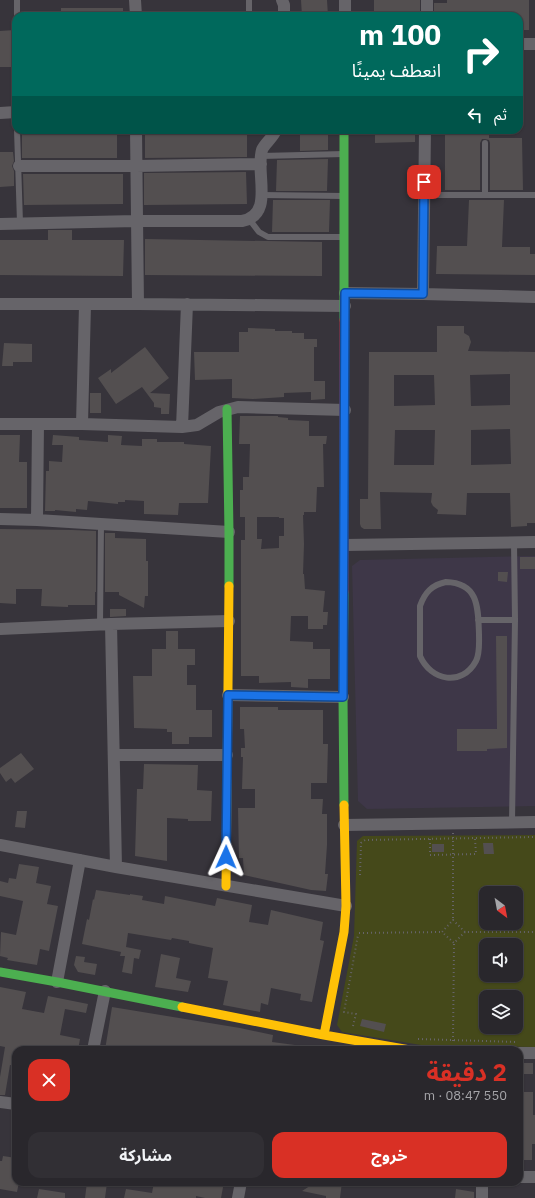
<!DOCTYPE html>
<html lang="ar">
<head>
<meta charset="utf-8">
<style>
	:root { --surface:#29272c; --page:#312f34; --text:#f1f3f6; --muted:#a5a5a9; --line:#454448; --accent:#d93025 }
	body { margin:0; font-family:"IBM Plex Sans","Noto Sans Arabic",sans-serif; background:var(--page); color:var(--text); direction:rtl; height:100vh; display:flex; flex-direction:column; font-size:15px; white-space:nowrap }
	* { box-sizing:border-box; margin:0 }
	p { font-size:13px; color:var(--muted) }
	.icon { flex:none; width:22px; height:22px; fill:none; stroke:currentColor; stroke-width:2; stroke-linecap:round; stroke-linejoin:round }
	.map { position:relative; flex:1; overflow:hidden; direction:ltr }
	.side { position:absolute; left:12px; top:1046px; width:511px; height:140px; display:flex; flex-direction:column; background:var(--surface); border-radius:12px; box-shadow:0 1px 3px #0004,0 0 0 1px var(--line); direction:rtl }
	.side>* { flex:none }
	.guide { position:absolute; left:12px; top:12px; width:511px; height:122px; border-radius:12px; box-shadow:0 1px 3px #0004,0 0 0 1px var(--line); direction:rtl; background:#00695c; color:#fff; overflow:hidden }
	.needle { width:26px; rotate:148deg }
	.controls { position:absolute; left:479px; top:886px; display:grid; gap:8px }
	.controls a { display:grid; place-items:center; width:44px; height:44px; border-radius:8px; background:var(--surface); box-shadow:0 1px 3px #0004,0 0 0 1px var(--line); font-size:20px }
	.pin { position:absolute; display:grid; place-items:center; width:34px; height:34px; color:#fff; margin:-17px; border-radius:8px; box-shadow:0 2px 6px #0006 }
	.me { position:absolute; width:44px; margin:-22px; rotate:1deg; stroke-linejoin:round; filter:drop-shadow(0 0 3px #0008) }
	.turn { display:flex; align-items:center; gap:14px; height:84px; padding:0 16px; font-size:18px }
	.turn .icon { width:52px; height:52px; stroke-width:2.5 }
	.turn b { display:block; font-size:28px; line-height:34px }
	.then { display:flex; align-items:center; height:38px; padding:0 16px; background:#0003; gap:8px; font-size:15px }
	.round { display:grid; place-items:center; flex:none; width:42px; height:42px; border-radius:12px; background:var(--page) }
	.summary { display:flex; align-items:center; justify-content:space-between; height:68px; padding:0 16px }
	h1 { font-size:24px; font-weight:700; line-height:30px; color:var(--accent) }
	.action { display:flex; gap:8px; margin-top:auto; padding:8px 16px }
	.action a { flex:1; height:46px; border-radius:12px; background:var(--accent); color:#fff; font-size:16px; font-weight:700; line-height:46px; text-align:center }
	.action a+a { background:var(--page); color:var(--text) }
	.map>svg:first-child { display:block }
	.built { fill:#3e3748 }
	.green { fill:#45491a; fill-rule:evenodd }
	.building { fill:#534f50; fill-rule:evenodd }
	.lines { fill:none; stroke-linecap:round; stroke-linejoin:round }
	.path { stroke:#666469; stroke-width:2; stroke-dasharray:1 3; stroke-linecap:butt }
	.lane { stroke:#666469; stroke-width:6 }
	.street { stroke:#666469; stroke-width:12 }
	.fast { stroke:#4caf50; stroke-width:9 }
	.slow { stroke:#ffc107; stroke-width:9 }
	.jam { stroke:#c62828; stroke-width:9 }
	.route-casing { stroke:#114b97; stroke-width:10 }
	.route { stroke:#1a73e8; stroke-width:7 }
</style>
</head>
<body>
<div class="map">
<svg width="535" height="1198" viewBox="0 0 535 1198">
	<rect width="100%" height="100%" fill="#37343b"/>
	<path class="built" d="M535,556V806L367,809L358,801L352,566L360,560Z"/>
	<path class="green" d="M535,835V1047L421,1045L342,1032L337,1025L354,936L357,841L363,836ZM486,893H516V923H486ZM486,945H516V975H486ZM486,997H516V1027H486Z"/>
	<path class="building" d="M301,0H327L328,16H302Z
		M374,0H420V16H374Z
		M447,0H529V30H519V16H434V3H447Z
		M61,8H123V16H61Z
		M15,30V67H0V31Z
		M22,130H117V158H22Z
		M145,130H247V157L145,158Z
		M300,130H328V150L300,151Z
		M375,130H415V142L375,143Z
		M445,134H489V138H522L523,190H490V143L489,140L485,139H482L480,143V190H445Z
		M0,152H13L14,161L12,166L14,171V186L0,187Z
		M328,159L327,191H276L277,160Z
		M246,172L247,204L144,205V173Z
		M23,174H123V204L24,205Z
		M273,200H330L329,232H272Z
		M469,200H504L502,247H530V254H535V275L436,274L437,246H467Z
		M48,230H72V240H124L123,276L0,275V240H48Z
		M145,239L322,242V276L145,275Z
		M437,326H464V333L469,336L471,342L468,351L535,352V523H527V526L511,527L510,493H467L466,515L437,514L438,510L433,506L431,502L432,493L380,492L381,529H364L361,527L360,524V499H368L369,352H437ZM510,374V405L471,406L470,375ZM394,375H434L435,405L394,406ZM510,429L511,464L471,465V430ZM395,430H435L434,465H394Z
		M248,328L275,329V331H292V333H304V339H317V347H314V381H325V399L311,400V392L284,393V397L253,399L232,398V379L195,380L194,352H239V332H248Z
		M4,343L32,344V362H13V366H2Z
		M145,347L169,378L150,393L170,394L169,414H161V408L154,407V403L142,387L116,404L98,378L111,369V373Z
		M90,393H101V413H90Z
		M240,416H278V417L288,418V420L309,421V436H327L326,444H323L324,487H317L316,512H304V515H303L304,544L303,574H304L305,589L325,591L323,612H328L327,625H323V629H308V616H291L290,641L313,642V649H330V679H308V688L291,687V682L259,683V676H241V540H245V517H240V490H243V477H249L250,444H239ZM257,517H279V518H284V536H279V548L261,549L262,539H257Z
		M0,435H20L19,462H27V508H0Z
		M53,435L79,437V440L108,442V435L122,436L121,445L142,446V439H157V442H184V444L211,446L208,503H179L178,515L144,514V501L125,500V502H118V504L88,501L87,510L76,509V512L55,510V511H45L46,471H49V461L62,462L63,445H52Z
		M0,529L72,530L96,531V592H95V605H68V607L41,606L42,589H16V604L0,603Z
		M105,533H115V538L146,539V561H148V596H145L144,608L119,595V592H105Z
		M520,557H535V569H520Z
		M498,572H508L507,582L498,581Z
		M110,609H126V616L110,617Z
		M166,631H178V649H195V665H187V685H196V710H212V737H189V744H172V732H167V729L134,728L133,676H152V649H166Z
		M496,636H507V748L487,749V751H457V729H497Z
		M240,707H278V710H323V744H328L327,783H311V799H323L322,814H327V845L325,874H328L326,891L311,890L244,875L243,858H239L238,808H255V789H242L243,757H241V748H245L244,729H240Z
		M21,753L34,769L15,783L11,778L6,782L0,773V768Z
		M144,764L198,765L197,790L212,791L211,821H188V819L167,818V861L135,856L137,789H143Z
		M17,811H27L25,828L15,827Z
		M483,843H493L494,854H484Z
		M432,844H444V852H432Z
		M19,864L39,867L36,883L51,886L47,904L58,906L49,951L40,949L37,965L7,960L8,958L0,956L1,932L16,935L23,901L0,896V881L8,883L9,878L16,879Z
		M96,890L130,895V894L143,896L142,900L164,904L165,896L215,906L217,898L252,905L249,922L268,925L271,910L323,922L320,940L324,941L312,1002L300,1000L301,994L271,988L268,1005L261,1003L260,1012L223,1005L228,981L208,978L213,948L189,943V941L172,938L171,940L128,933L126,947L141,950L139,959L134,958L132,974L122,972L125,956H120L121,952L82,944L87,919L89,920L93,899L94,900Z
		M161,954L180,958L176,978L191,981L188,992L155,987Z
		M76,956L85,957L84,962L97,964L95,975L78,972L74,965Z
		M0,987L26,992L22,1009L44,1013L48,996L88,1004L86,1013L65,1009L60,1035L80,1039L78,1050H16V1066L10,1065L5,1095H0V1077L5,1047L0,1046Z
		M112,1007L240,1028L273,1035L272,1042L295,1045V1050H105Z
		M362,1019L386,1024L384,1032L360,1026Z
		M521,1063H533V1074H521Z
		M522,1092H533V1115H535V1144H532V1160H519V1146H522Z
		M3,1156L16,1158V1182H19L17,1192L0,1189V1161H2Z
		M87,1182L107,1183L105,1198H85Z
		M154,1182H224L221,1198H205L196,1196V1198H124L126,1189L152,1193Z
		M316,1182H342L340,1198H326V1196L302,1191Z
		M39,1189L65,1193V1198H37Z
		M456,1189L474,1192V1198H455Z"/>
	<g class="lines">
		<path class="path" d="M453,833V920
			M430,839V855L476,854L475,839
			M360,875L361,843L365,840L535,837
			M465,932L454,943L442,932L453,920L465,932H535
			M359,933L442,932
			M353,1026L356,1014L344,1012L358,935
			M418,1039L516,1042
			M453,1041L454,944"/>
		<path class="lane" d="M17,0V16
			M249,0V16
			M17,130L20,223
			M485,143V195
			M261,156L344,154
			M261,195L344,196
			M424,195H535
			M249,219L259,232L268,237H344
			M446,582C479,583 478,608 479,634C479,643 480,653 476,661C462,687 431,681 420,656V606C425,592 432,585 446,582Z
			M478,620H515
			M100,624L101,524
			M512,822L515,620L514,543"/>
		<path class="street" d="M135,0L136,16
			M282,0L284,5V16
			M345,16V0
			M427,16V0
			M519,44H535
			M0,113L16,112
			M136,130L138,304
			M19,166H136L261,164
			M0,224L136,221H242C275,215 255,173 262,150C264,144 273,138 276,130
			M345,293L423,294L535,297
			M423,294L425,130
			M0,304H138L345,306
			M0,424H82L182,427L197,425L219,412L238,407L345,410
			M82,424L85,305
			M182,427L187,304
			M0,519L37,520L229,532
			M37,520L38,424
			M345,545L535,542
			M111,624L116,867
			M0,629L111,624L229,621
			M228,695L343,697
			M114,755H227
			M344,825L535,822
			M0,845L116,867L346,906
			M57,982L80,860
			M93,1050L105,991
			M519,1053H535
			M0,1102L16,1104
			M519,1177H535
			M238,1198L241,1182
			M482,1198V1182"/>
		<path class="fast" d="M344,130V320
			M227,409L229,532V586
			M344,805L343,697L344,592
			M0,972L57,982L182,1007"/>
		<path class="slow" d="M226,886L229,586
			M182,1007L324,1035L410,1050
			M324,1035L344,932L346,906L344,805"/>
		<path class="jam" d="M344,592V320"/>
	</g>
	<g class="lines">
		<g class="route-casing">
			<path id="route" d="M226,857L228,695L343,697L345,293L423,294L424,182"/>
		</g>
		<use href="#route" class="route"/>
	</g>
</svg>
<div class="controls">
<a><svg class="needle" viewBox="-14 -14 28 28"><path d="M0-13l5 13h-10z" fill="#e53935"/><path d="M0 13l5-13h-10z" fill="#a5a5a9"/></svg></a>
<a><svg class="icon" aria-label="sound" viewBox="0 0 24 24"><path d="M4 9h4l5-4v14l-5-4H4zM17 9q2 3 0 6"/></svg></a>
<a><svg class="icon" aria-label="layers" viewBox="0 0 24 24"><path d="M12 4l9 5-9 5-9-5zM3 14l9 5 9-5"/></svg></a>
</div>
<div class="pin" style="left:424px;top:182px;background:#d93025"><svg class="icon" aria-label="arrive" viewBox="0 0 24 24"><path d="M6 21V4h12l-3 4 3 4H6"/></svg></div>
<svg class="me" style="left:226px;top:857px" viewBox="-20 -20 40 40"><path d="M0-17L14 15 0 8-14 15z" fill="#1a73e8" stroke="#fff" stroke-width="4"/></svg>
<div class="guide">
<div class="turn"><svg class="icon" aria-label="right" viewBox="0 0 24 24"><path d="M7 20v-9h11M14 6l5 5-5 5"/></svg><div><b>100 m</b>انعطف يمينًا</div></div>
<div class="then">ثم<svg class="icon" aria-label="left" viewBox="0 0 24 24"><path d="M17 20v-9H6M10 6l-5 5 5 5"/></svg></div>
</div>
<section class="side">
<div class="summary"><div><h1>2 دقيقة</h1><p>550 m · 08:47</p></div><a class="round" style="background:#d93025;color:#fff"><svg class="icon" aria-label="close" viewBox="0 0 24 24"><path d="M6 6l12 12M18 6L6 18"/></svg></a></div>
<div class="action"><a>خروج</a><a>مشاركة</a></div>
</section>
</div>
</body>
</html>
